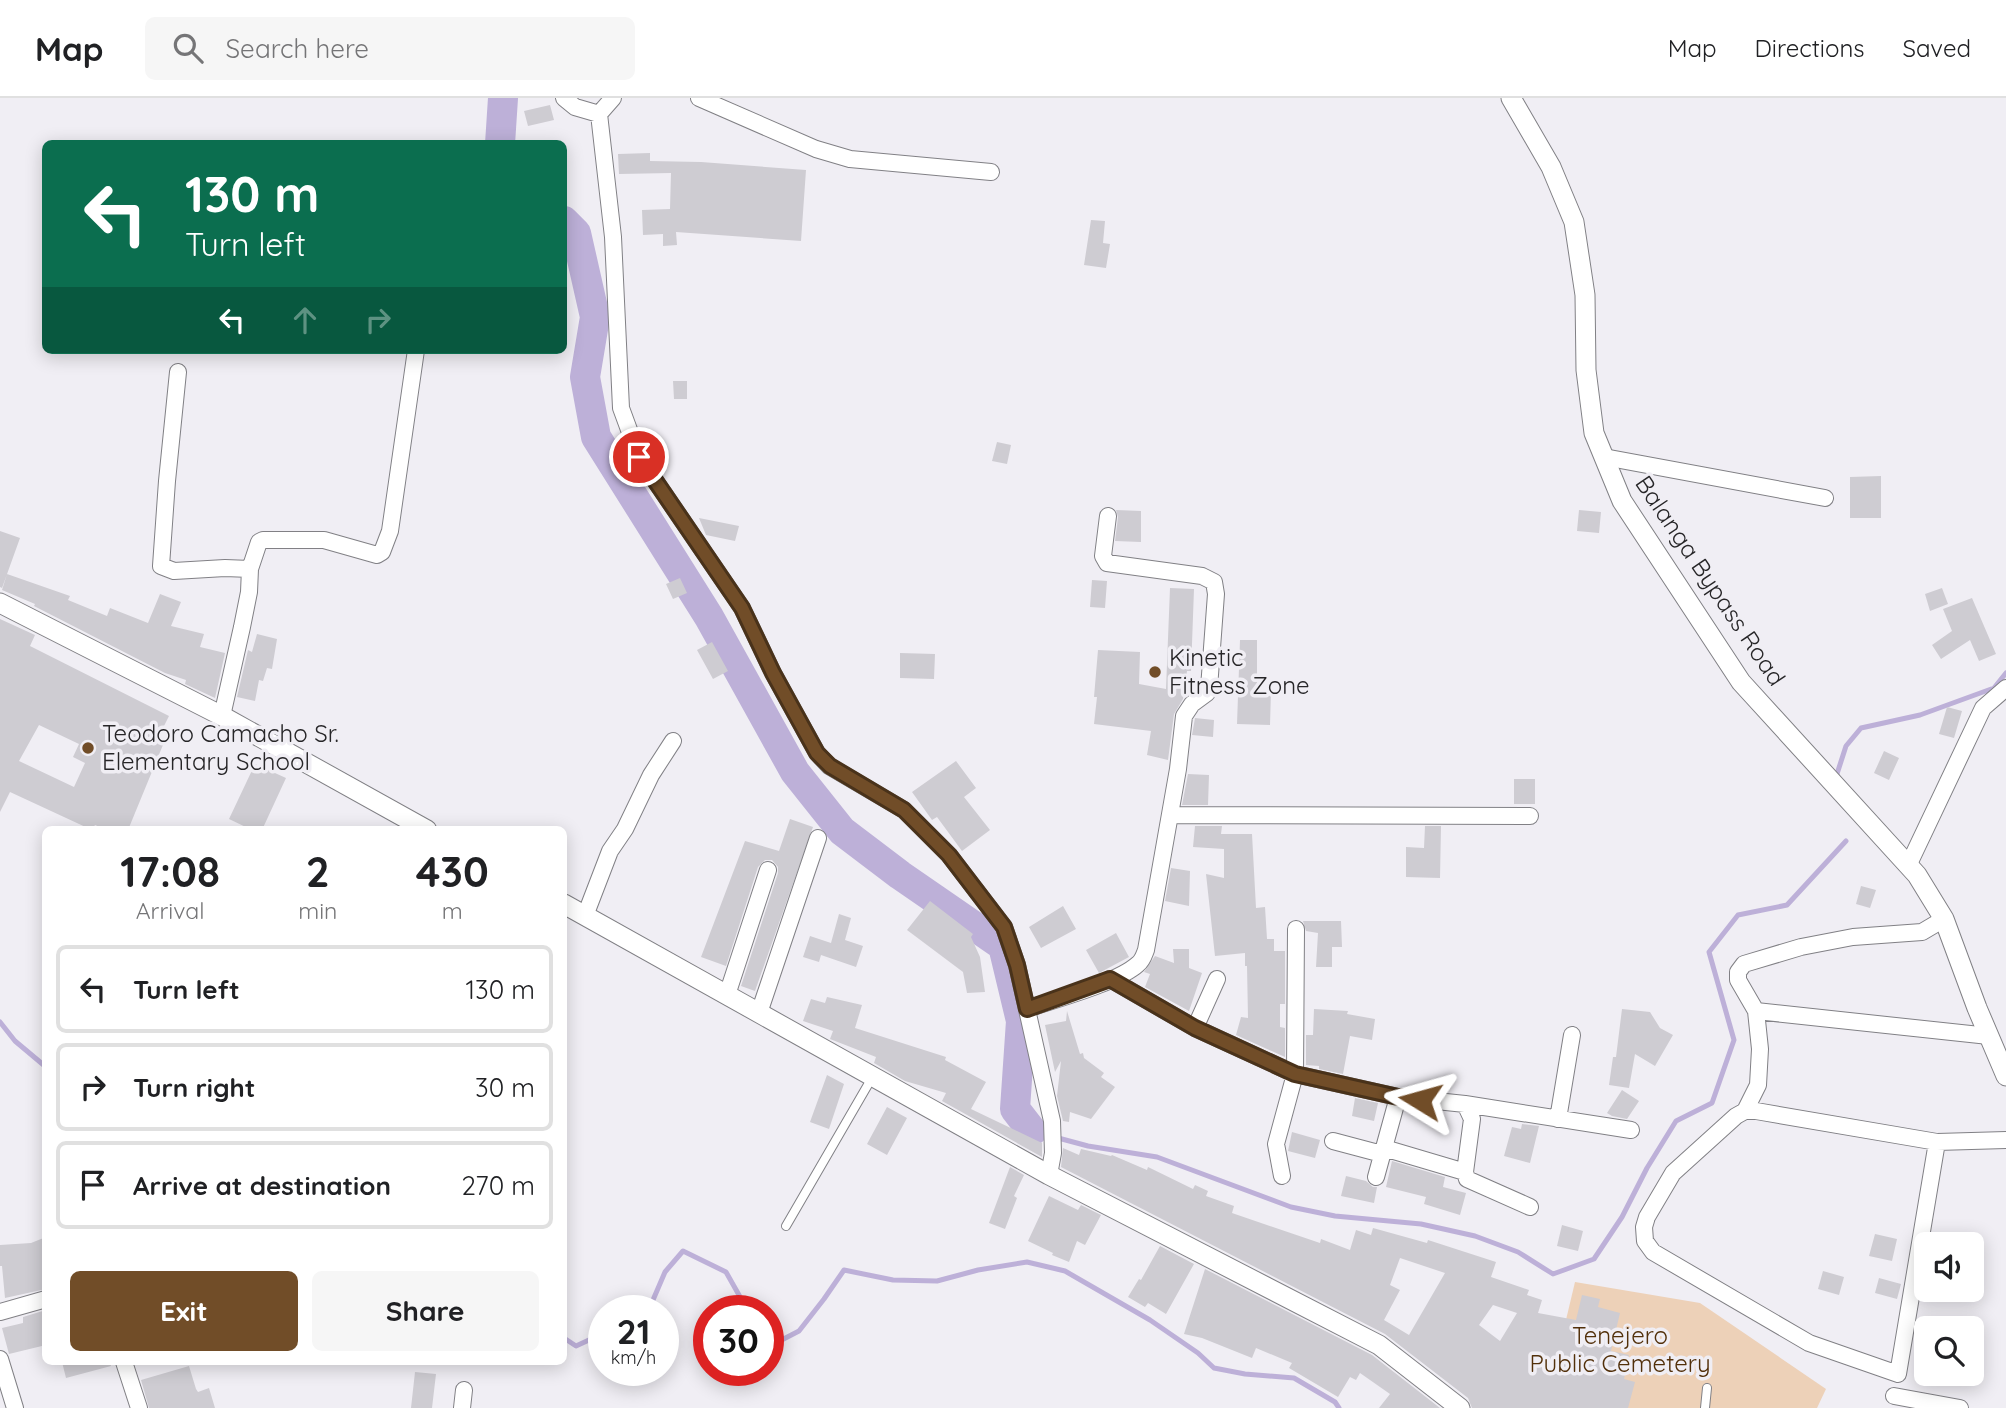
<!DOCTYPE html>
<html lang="en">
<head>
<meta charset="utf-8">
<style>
	:root { --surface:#fff; --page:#f6f6f6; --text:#202124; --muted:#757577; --line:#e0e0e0; --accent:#714d28 }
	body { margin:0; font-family:Quicksand,sans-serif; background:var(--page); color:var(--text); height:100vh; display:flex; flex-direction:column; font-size:26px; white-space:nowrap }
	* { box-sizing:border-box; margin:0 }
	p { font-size:23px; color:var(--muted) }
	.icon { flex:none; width:38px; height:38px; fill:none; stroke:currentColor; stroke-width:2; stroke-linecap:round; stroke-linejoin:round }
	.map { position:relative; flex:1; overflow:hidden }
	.sheet { position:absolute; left:42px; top:728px; width:525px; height:539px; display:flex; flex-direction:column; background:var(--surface); border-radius:10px; box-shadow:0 4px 18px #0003 }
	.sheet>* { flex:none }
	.hud { position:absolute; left:42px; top:42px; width:525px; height:214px; border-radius:10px; box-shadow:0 4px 18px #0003; background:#0b6e4f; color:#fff; overflow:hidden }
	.fabs { position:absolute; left:1914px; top:1134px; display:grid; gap:14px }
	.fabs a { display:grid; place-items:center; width:70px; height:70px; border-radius:10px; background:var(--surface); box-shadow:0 4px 18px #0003; font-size:35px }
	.speed { position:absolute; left:588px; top:1197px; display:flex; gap:14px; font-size:35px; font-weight:700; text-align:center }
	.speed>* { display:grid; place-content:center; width:91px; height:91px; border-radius:50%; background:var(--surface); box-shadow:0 4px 18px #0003; line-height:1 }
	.speed small { font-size:18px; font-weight:400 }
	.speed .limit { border:10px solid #d22; background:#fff; color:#111 }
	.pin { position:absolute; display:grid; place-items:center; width:60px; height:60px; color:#fff; margin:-30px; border:4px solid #fff; border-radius:50%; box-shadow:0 2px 7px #0007 }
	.me { position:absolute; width:77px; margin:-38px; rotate:278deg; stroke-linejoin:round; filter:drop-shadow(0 0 5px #0008) }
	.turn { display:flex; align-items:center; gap:24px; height:147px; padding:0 28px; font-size:32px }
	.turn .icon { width:91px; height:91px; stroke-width:2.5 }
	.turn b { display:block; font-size:49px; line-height:60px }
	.lanes { display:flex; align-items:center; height:66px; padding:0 28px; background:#0003; justify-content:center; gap:35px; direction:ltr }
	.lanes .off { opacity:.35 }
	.eta { display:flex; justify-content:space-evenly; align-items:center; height:119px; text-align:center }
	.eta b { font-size:42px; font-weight:700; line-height:49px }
	.action { display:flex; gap:14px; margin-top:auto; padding:14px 28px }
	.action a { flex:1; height:80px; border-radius:10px; background:var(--accent); color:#fff; font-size:28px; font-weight:700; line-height:80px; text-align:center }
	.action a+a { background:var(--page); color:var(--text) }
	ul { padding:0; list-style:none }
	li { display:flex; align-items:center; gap:21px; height:88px; margin:0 14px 10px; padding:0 14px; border:4px solid var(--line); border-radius:10px }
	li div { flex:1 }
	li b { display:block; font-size:26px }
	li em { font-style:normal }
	header { display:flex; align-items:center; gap:42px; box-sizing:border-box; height:98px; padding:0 35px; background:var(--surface); border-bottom:2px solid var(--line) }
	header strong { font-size:33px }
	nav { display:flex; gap:38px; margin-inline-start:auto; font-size:24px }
	.search { width:490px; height:63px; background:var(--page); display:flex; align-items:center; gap:18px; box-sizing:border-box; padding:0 24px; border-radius:10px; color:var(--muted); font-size:26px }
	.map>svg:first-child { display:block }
	.green { fill:#edd1b8 }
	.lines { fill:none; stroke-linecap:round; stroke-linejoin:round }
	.stream { stroke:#bdb0d8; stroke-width:5 }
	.river { stroke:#bdb0d8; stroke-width:30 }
	.building { fill:#ceccd2; fill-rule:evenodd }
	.service-casing { stroke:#818085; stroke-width:10 }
	.minor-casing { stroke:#818085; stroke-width:18 }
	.tertiary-casing { stroke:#818085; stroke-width:21 }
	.service { stroke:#fff; stroke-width:8 }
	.minor { stroke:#fff; stroke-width:16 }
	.tertiary { stroke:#fff; stroke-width:19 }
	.route-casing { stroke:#49321a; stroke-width:18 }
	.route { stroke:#714d28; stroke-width:12 }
	.poi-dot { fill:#714d28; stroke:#f0eef4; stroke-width:2.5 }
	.labels { text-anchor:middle; stroke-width:7; stroke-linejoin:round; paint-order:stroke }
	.street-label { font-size:24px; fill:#272628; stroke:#f0eef4 }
	.poi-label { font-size:24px; fill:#272628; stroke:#f0eef4; text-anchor:start }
	.park-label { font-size:24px; fill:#52300a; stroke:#f0eef4 }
</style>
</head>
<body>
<header>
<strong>Map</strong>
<div class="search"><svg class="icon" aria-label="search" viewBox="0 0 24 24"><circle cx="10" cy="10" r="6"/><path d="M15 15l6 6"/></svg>Search here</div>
<nav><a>Map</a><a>Directions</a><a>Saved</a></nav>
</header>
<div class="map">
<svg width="2006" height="1310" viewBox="0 0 2006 1310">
	<rect width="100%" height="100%" fill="#f0eef4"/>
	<path class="green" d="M1575,1184L1700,1205L1826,1291L1817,1310H1545Z"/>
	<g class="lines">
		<path class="stream" d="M1836,679L1846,648L1861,630L1920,617L1994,590L2006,575
			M0,924L15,943L46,969
			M1032,1033L1088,1048L1157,1059L1291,1109L1335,1118L1421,1126L1475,1138L1518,1154L1553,1176L1594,1161L1622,1119L1647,1070L1676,1023L1712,1005L1734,942L1709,854L1738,817L1787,807L1846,743
			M644,1213L650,1209L665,1174L683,1153L726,1174L748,1213
			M564,1240L576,1248L604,1235
			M768,1242L772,1247L799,1233L824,1201L844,1172L893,1182L937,1183L978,1172L1027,1164L1065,1173L1150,1222L1198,1255L1214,1270L1245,1276L1294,1280L1335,1304L1339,1310"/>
		<path class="river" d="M500,46L503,0
			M564,123L576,135L595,219L585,279L596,339L709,519L795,674L842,733L900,777L1003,848L1021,923L1015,1011L1032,1033"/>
	</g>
	<path class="building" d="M550,7L554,22L528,28L524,13Z
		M650,55V63L701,64L806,72L801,143L676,134L677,147L663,148V136L643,137L642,112L670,111L671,75L619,76L618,56Z
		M1091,122L1105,123L1103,145L1110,146L1106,170L1084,167Z
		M673,283H687V301H674Z
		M997,344L1011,347L1007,366L992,363Z
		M1881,378V420H1850V379Z
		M1116,412L1141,413V444L1115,443L1118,419Z
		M1579,412L1601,414L1599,435L1577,433Z
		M699,420L739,428L735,443L706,437Z
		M0,433L20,440L2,490L0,489Z
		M7,476L70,498L68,502L107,518L110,510L148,525L160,496L181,504L171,528L204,536L200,549L225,555L215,600L185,586L186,582L165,575L34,508L35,506L2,492Z
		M680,480L687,495L673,501L666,486Z
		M1092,482L1107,483L1105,510L1090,509Z
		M1170,490L1194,491L1191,573H1187L1183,601L1174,616L1168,662L1147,657L1151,633L1094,626L1097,599H1094L1098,552L1140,554L1139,586L1166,591Z
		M1942,490L1948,506L1930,513L1925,496Z
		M1972,500L1996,556L1979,563L1970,542L1941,561L1932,547L1952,533L1943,511Z
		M0,521L35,537L30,548L169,618L158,640L165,642L128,732H107L95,727L92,732L10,694L0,714ZM39,627L79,646L73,659L85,665L74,689L19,663Z
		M257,536L277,541L272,571L267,570L263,583L259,582L255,603L237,599L248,552L252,554Z
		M1240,542H1257V591L1271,592L1270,627L1237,626Z
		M712,544L728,573L713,581L697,552Z
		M900,555L935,556L934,581L900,580Z
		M1947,609L1962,613L1954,640L1939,636Z
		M1195,620L1214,622L1213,639L1192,637Z
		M1884,653L1899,660L1889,682L1874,675Z
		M956,663L976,690L964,699L990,732L962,753L937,719L932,722L912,694Z
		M255,666L286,680L262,732H252L229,721Z
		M1188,676L1209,677L1208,707H1182Z
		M1514,681H1535V706H1514Z
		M790,721L813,729L755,893L741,888L778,775V769L772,762H765L758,769L726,868L701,859L745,743L779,753Z
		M1195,728H1222L1221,736H1252L1256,810L1265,809L1267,841H1274V853H1285V906H1280V929L1285,930V959L1236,937L1241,919L1248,920L1247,868H1245V855L1215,858L1206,776L1224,780V751L1193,749Z
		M1425,728H1441L1440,780L1406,779V749L1424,750Z
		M1171,770L1190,773L1189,808L1165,803Z
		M1861,788L1876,792L1870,810L1856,806Z
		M930,803L973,836L971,839L980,859L985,894L967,895L963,874L907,832Z
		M1063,808L1076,831L1041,850L1029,829Z
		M839,816L851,820L845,842L863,848L856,869L821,857L819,864L803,859L810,838L831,845Z
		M1303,823H1341L1342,849H1332V869H1316L1318,835L1306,833Z
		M1116,835L1129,859L1099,875L1086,852Z
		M1173,851H1189V870L1202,875L1189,913L1145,889L1150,876L1144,874L1155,858L1174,865Z
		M827,899L862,907L855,930L946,959L945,962L986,984L971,1011L1042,1045V1059L942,1003L946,995L905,983L874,965L876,959L830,941L833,933L803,923L811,901L825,905Z
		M1314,911L1348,913L1347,916L1375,921L1372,942L1350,938L1343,976L1319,971V968L1306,967V937H1313Z
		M1622,911L1650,914L1660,930L1673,937L1655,968L1635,956L1629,990L1609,987L1613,959H1616Z
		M1067,913L1080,956L1083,955L1084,960L1104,975L1101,979L1115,989L1091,1021L1070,1014L1069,1024L1063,1023L1057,998L1061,963L1055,974L1045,927L1066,923Z
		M827,977L844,986L829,1031L810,1024Z
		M1622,992L1639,1003L1627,1021L1612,1018L1607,1015Z
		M1355,1000L1378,1005L1374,1023L1352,1018Z
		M887,1009L907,1020L887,1057L867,1046Z
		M1522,1026L1539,1028L1530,1065L1504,1058L1512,1029L1521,1031Z
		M1292,1034L1320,1042L1315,1060L1288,1053Z
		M1063,1050L1079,1057L1081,1051L1111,1058L1112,1057L1147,1072L1148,1069L1193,1091L1195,1087L1208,1093L1206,1098L1234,1108L1232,1115L1320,1145L1321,1141L1350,1152L1356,1132L1371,1137L1373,1130L1427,1145L1428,1142L1496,1164L1491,1179L1529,1192L1527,1197L1542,1202L1538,1215L1576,1222L1582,1197L1600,1201L1598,1209L1620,1215L1611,1253L1629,1257L1624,1281L1635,1284L1628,1310H1472L1468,1300L1385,1236L1061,1069ZM1400,1160L1445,1175L1409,1237L1384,1222L1400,1192L1390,1187ZM1493,1207L1517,1215L1500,1243L1479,1227Z
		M1392,1063L1445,1079L1443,1089L1466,1095L1460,1117L1424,1106L1426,1099L1386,1089Z
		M1010,1069L1024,1077L1014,1098L1017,1100L1005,1131L989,1125Z
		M1346,1078L1366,1083L1373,1089H1377L1374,1105L1341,1098Z
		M1049,1098L1078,1112L1081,1107L1101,1117L1085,1147L1077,1143L1069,1164L1052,1157L1053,1155L1028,1143Z
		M1562,1127L1583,1133L1578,1153L1557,1148Z
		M1875,1136L1897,1141L1892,1163L1869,1158Z
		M46,1139V1191L5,1200L2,1168H0V1147L31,1145Z
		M1160,1148L1194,1166L1166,1216L1148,1205L1145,1209L1128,1199L1139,1181L1141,1182Z
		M1205,1171L1372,1257L1440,1310H1379L1390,1296L1360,1275L1356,1282L1350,1279L1338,1299L1289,1270L1292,1265L1256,1250L1252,1260L1202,1240L1184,1236Z
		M1823,1173L1844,1179L1839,1197L1818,1191Z
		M1879,1180L1901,1186L1897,1201L1875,1195Z
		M46,1212V1247L9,1256L2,1230L23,1225V1219Z
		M62,1264H110L111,1268L66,1280Z
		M189,1268L196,1291L198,1294L209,1290L215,1310H149L141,1282Z
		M415,1274L436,1276L432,1310H411Z"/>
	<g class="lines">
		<g class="service-casing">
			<path id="service" d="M786,1128L873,978
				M1705,1310L1707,1290"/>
		</g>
		<g class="minor-casing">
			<path id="minor" d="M564,0L575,9L599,16
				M613,0L599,16L613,139L621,310L639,359L742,510L773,575L817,655L829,668L904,712L949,757L1004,829L1017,867L1052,1023L1053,1055L1049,1077
				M699,0L816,51L850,61L991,74
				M178,274L167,383L161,468L174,473L225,470L250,471L249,494L242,529L222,618
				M1604,359L1825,400
				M250,471L259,444L263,442H324L377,457L382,454L390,433L416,252
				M1170,717L1530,718
				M1908,768L1983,610L2006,590
				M585,818L610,753L625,731L651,677L673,643
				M1110,881L1195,930L1295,976L1398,999L1465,1006L1631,1032
				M727,897L768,772
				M1027,911C1056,901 1117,885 1138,866C1143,862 1144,857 1146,852L1178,671L1184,618L1192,606L1207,595L1209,590L1216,496L1214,484L1202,478L1107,465L1103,458L1108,418
				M1756,913L1989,938
				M759,915L818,740
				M1195,930L1217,881
				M1745,1013L1758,987L1760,951L1756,913L1738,882V874L1744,866L1801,849L1853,839L1922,834L1944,821
				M1558,1021L1572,937
				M1333,1043L1382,1056
				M1937,1044L1898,1276L1809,1245L1653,1154L1645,1143L1644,1129L1647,1119L1673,1075L1736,1018L1745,1013H1756L1937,1044L2006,1042
				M1384,1050L1465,1074L1472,1021L1465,1006
				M1465,1074L1467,1081L1530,1109
				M1282,1078L1276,1046L1295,976L1296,831
				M1376,1079L1398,999
				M0,1214L46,1201
				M0,1261L15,1310
				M124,1264L139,1310
				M1894,1298L1960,1310
				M462,1310L464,1292"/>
		</g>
		<g class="tertiary-casing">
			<path id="tertiary" d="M1511,0L1551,69L1574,124L1585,197L1586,272L1594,335L1622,403L1741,584L1917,777L1944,821L1977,910L2006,978
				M0,505L222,618L427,732
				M564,806L1049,1077L1379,1247L1460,1310"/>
		</g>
		<use href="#service" class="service"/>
		<use href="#minor" class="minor"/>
		<use href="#tertiary" class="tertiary"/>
	</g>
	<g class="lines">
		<g class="route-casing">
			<path id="route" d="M639,359L742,510L773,575L817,655L830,668L904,712L949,757L1004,829L1017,867L1027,911L1110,881L1195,930L1295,976L1398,999L1420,1002"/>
		</g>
		<use href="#route" class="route"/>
	</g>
	<g class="poi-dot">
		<circle cx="1155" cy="574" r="7"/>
		<circle cx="88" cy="650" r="7"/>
	</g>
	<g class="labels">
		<g class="street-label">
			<text transform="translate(1710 483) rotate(56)" y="8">Balanga Bypass Road</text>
		</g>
		<g class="poi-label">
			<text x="1169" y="568">Kinetic<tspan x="1169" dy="28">Fitness Zone</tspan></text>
			<text x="102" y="644">Teodoro Camacho Sr.<tspan x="102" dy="28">Elementary School</tspan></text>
		</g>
		<g class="park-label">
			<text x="1620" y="1246">Tenejero<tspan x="1620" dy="28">Public Cemetery</tspan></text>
		</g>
	</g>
</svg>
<div class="fabs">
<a><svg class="icon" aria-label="sound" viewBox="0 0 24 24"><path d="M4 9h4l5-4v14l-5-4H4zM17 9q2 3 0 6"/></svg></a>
<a><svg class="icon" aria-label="search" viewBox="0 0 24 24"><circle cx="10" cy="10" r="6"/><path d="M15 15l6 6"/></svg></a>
</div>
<div class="speed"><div>21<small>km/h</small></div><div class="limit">30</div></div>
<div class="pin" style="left:639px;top:359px;background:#d93025"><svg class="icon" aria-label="arrive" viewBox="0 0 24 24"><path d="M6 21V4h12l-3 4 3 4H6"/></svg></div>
<svg class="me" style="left:1420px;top:1002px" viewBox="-20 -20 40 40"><path d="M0-17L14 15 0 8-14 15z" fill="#714d28" stroke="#fff" stroke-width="4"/></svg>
<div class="hud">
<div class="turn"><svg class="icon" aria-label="left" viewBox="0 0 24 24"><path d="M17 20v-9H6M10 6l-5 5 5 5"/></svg><div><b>130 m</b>Turn left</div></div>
<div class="lanes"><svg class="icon" aria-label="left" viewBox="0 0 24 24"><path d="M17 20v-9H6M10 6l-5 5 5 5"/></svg><svg class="icon off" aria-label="ahead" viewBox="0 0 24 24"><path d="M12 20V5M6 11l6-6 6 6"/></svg><svg class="icon off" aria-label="right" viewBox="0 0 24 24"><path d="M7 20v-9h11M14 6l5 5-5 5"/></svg></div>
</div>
<section class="sheet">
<div class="eta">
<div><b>17:08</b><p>Arrival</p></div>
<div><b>2</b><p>min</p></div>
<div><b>430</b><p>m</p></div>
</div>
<ul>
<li><svg class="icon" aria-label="left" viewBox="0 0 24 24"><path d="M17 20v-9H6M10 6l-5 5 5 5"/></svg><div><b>Turn left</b></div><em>130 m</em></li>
<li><svg class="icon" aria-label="right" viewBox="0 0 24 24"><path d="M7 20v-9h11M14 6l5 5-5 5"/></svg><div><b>Turn right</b></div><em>30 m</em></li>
<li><svg class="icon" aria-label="arrive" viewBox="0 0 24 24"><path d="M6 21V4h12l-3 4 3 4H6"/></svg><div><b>Arrive at destination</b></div><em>270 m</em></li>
</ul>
<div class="action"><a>Exit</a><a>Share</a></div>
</section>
</div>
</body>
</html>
